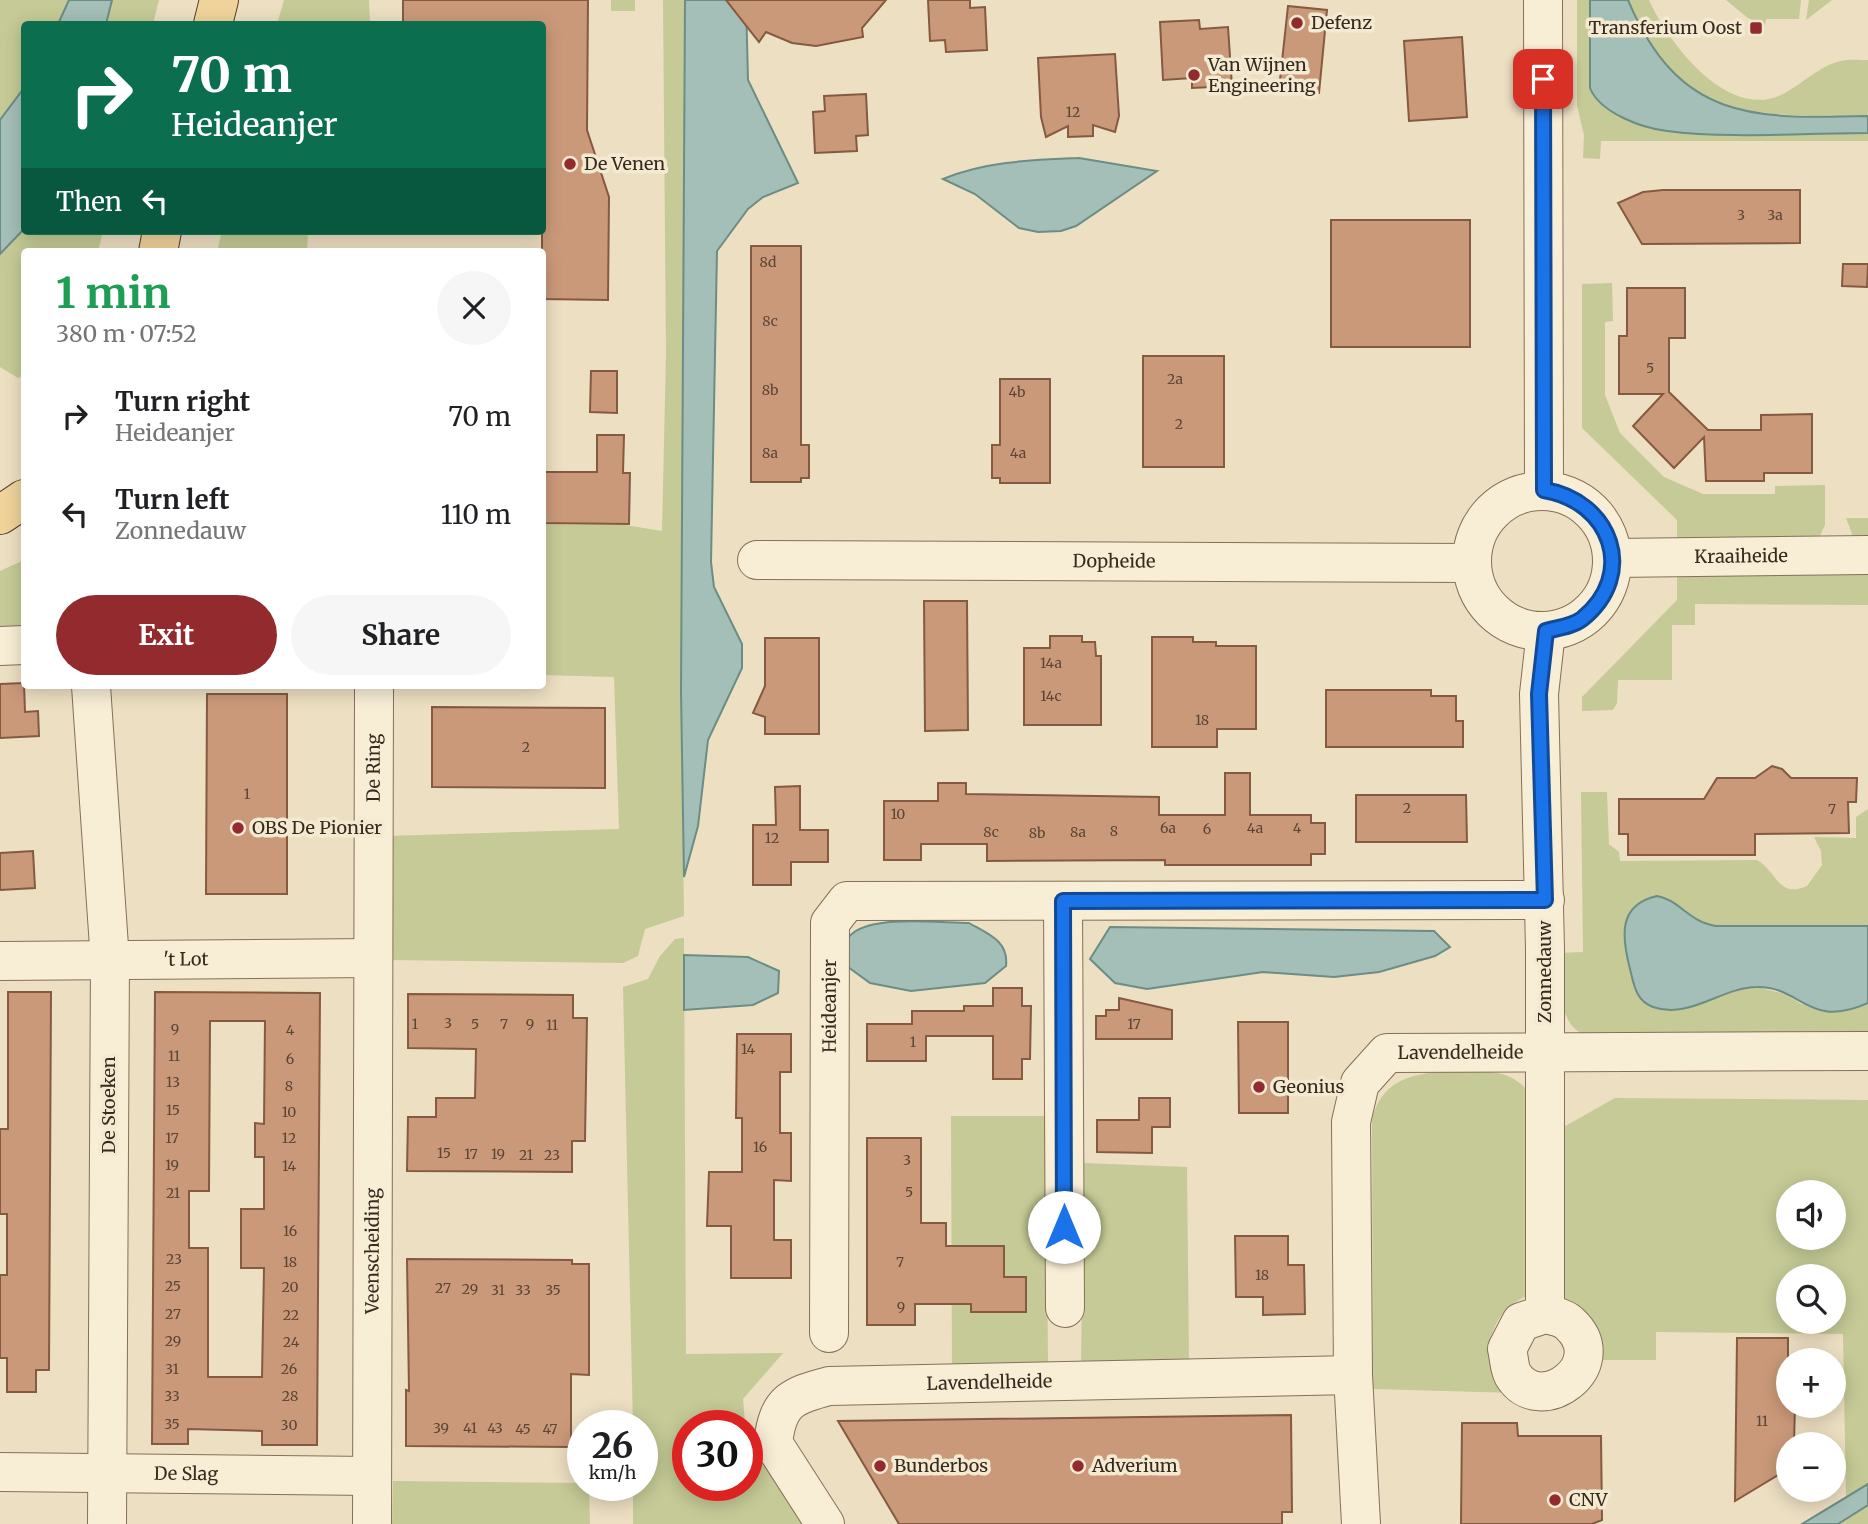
<!DOCTYPE html>
<html lang="en">
<head>
<meta charset="utf-8">
<style>
	:root { --surface:#fff; --page:#f6f6f6; --text:#202124; --muted:#757577; --accent:#932b2e }
	body { margin:0; font-family:Merriweather,serif; background:var(--page); color:var(--text); height:100vh; display:flex; flex-direction:column; font-size:26px; white-space:nowrap }
	* { box-sizing:border-box; margin:0 }
	p { font-size:23px; color:var(--muted) }
	.icon { flex:none; width:38px; height:38px; fill:none; stroke:currentColor; stroke-width:2; stroke-linecap:round; stroke-linejoin:round }
	.map { position:relative; flex:1; overflow:hidden }
	.panel { position:absolute; left:21px; top:248px; width:525px; height:441px; display:flex; flex-direction:column; background:var(--surface); border-radius:7px; box-shadow:0 4px 18px #0003 }
	.panel>* { flex:none }
	.banner { position:absolute; left:21px; top:21px; width:525px; height:214px; border-radius:7px; box-shadow:0 4px 18px #0003; background:#0b6e4f; color:#fff; overflow:hidden }
	.fabs { position:absolute; left:1776px; top:1180px; display:grid; gap:14px }
	.fabs a { display:grid; place-items:center; width:70px; height:70px; border-radius:50%; background:var(--surface); box-shadow:0 4px 18px #0003; font-size:35px }
	.speed { position:absolute; left:567px; top:1410px; display:flex; gap:14px; font-size:35px; font-weight:700; text-align:center }
	.speed>* { display:grid; place-content:center; width:91px; height:91px; border-radius:50%; background:var(--surface); box-shadow:0 4px 18px #0003; line-height:1 }
	.speed small { font-size:18px; font-weight:400 }
	.speed .limit { border:10px solid #d22; background:#fff; color:#111 }
	.pin { position:absolute; display:grid; place-items:center; width:60px; height:60px; color:#fff; margin:-30px; border-radius:14px; box-shadow:0 4px 10px #0006 }
	.me { position:absolute; width:77px; margin:-38px; rotate:0deg; stroke-linejoin:round; filter:drop-shadow(0 0 5px #0008) }
	.turn { display:flex; align-items:center; gap:24px; height:147px; padding:0 35px; font-size:32px }
	.turn .icon { width:91px; height:91px; stroke-width:2.5 }
	.turn b { display:block; font-size:49px; line-height:60px }
	.then { display:flex; align-items:center; height:66px; padding:0 35px; background:#0003; gap:14px; font-size:26px }
	.round { display:grid; place-items:center; flex:none; width:74px; height:74px; border-radius:37px; background:var(--page) }
	.head { display:flex; align-items:center; justify-content:space-between; height:119px; padding:0 35px }
	h1 { font-size:42px; font-weight:700; line-height:52px; color:#1e9e55 }
	.primary-button { display:flex; gap:14px; margin-top:auto; padding:14px 35px }
	.primary-button a { flex:1; height:80px; border-radius:42px; background:var(--accent); color:#fff; font-size:28px; font-weight:700; line-height:80px; text-align:center }
	.primary-button a+a { background:var(--page); color:var(--text) }
	ul { padding:0; list-style:none }
	li { display:flex; align-items:center; gap:21px; height:98px; padding:0 35px }
	li div { flex:1 }
	li b { display:block; font-size:26px }
	li em { font-style:normal }
	.map>svg:first-child { display:block }
	.green { fill:#c5ca96; fill-rule:evenodd }
	.water { fill:#a4bfb7; stroke:#6c8d84; stroke-width:2 }
	.building { fill:#ca9979; stroke:#845a40; stroke-width:2; fill-rule:evenodd }
	.lines { fill:none; stroke-linecap:round; stroke-linejoin:round }
	.minor-casing { stroke:#86705a; stroke-width:40 }
	.major-casing { stroke:#543f2e; stroke-width:40 }
	.minor { stroke:#f8edd5; stroke-width:38 }
	.major { stroke:#efd39a; stroke-width:38 }
	.route-casing { stroke:#114b97; stroke-width:18 }
	.route { stroke:#1a73e8; stroke-width:12 }
	.poi-dot { fill:#932b2e; stroke:#f4e9d1; stroke-width:2.5 }
	.labels { text-anchor:middle; stroke-width:7; stroke-linejoin:round; paint-order:stroke }
	.number-label { font-size:14px; fill:#5b4535 }
	.poi-label { font-size:18px; fill:#36291e; stroke:#f4e9d1; text-anchor:start }
	.street-label { font-size:18px; fill:#36291e; stroke:#f4e9d1 }
</style>
</head>
<body>
<div class="map">
<svg width="1868" height="1524" viewBox="0 0 1868 1524">
	<rect width="100%" height="100%" fill="#eddfc2"/>
	<path class="green" d="M0,0H69L58,24H24V88L0,120Z
		M112,0H159L153,24H107Z
		M284,0H369L370,24H277Z
		M611,0H635V11H611Z
		M663,0H685L681,691L684,916L645,929L638,956L623,963L386,960V836L619,829L614,677L543,675V524L625,525L662,531L666,354Z
		M1577,0H1590V88L1604,107L1665,131L1868,133V141H1601L1600,159L1583,158L1584,135L1577,106Z
		M1628,0H1649C1668,42 1726,120 1781,95C1800,86 1820,65 1841,61C1849,59 1860,60 1868,60V116C1751,115 1680,124 1628,0Z
		M1726,0H1801L1799,19H1766L1765,25L1748,18Z
		M1809,0H1832L1806,20Z
		M24,229L103,231L98,252H24V375L18,378L0,367V254Z
		M222,231H308L307,252H217Z
		M1612,283L1613,321L1605,322V395L1620,433L1664,477L1703,494H1775V486L1825,485V525L1816,544L1677,543V520L1582,428V284Z
		M1846,518H1868V544L1854,539Z
		M24,560V632L0,633V571Z
		M1677,574H1868V605L1695,604V625H1672V680H1618L1617,703L1613,710L1582,711V697L1677,600Z
		M1581,792H1607L1609,844L1619,852L1620,861L1757,860C1777,871 1778,899 1807,886L1822,865L1821,851L1814,837L1856,838V817L1868,809V926H1716L1698,922L1666,897L1657,1009L1689,1008L1739,990L1757,987L1785,994L1801,1004L1856,1009L1868,1003V1032H1608C1556,1050 1560,983 1558,953L1583,952Z
		M684,938L686,1354L783,1353L743,1399L745,1422L804,1524H633V1486H642V1426H633L623,987L648,979L660,956L675,939ZM688,1426H747V1486H688Z
		M1469,1070C1495,1072 1516,1072 1531,1096L1529,1295C1507,1304 1495,1319 1490,1342L1515,1393L1373,1389L1372,1120C1384,1070 1428,1073 1469,1070Z
		M1615,1098L1868,1100V1484L1846,1497L1843,1334L1656,1332V1360H1602L1563,1298L1560,1129ZM1788,1192H1834V1237H1788ZM1788,1276H1834V1321H1788Z
		M951,1116H1046L1048,1366L952,1367Z
		M1084,1163L1187,1167L1189,1363L1081,1364Z
		M393,1481L583,1483V1486H589L590,1524H392Z
		M1868,1505V1524H1838Z"/>
	<path class="water" d="M69,0H112L106,24H58Z
		M685,0H746L748,80L798,183L763,197L748,209L717,251L711,562L714,587L742,644V668L708,740L698,826L684,877L681,691Z
		M1590,0H1628C1679,121 1752,119 1868,116V133C1805,133 1728,139 1667,131C1642,128 1600,113 1590,88Z
		M24,88V229L0,254V120Z
		M1079,158L1157,171L1076,226L1061,231L1038,232L1019,228L975,194L943,179C986,161 1033,160 1079,158Z
		M1657,896C1680,900 1687,921 1716,926H1868V1003C1809,1030 1801,986 1757,987C1722,987 1689,1020 1653,1007C1636,1001 1634,985 1630,969C1622,938 1617,905 1657,896Z
		M969,923C988,934 1009,941 1006,966L985,983L911,991L870,983L844,964C844,953 843,940 853,933C875,915 940,923 969,923Z
		M1110,927L1434,931L1450,947L1435,956L1379,972L1334,977L1263,972L1147,989L1115,983L1090,959Z
		M684,955L748,957L779,971L778,993L753,1005L684,1010Z
		M1868,1484V1505L1838,1524H1802Z"/>
	<path class="building" d="M403,0H588L587,130L609,197L608,300L542,299V24H403Z
		M726,0H886L862,28L863,37L816,46L792,43L766,32L759,42Z
		M928,0H970V8L985,7L987,50L946,52L945,40L930,41Z
		M1288,6L1327,10L1319,93L1279,89Z
		M1199,20L1200,29L1228,27L1232,86L1192,88V78L1163,80L1160,22Z
		M1462,37L1467,117L1409,121L1404,41Z
		M1115,54L1119,116L1115,132L1093,125V136L1068,137V126L1046,137L1041,117L1038,58Z
		M866,94L868,135L856,136L857,151L815,153L813,112L825,111L824,96Z
		M1663,190H1800V243L1642,244L1618,203L1643,192Z
		M1331,220H1470V347H1331Z
		M751,246H801V445H809V478H801V482H751Z
		M1843,264H1868L1867,287L1842,286Z
		M1627,288H1685V338H1669V392L1708,430H1761V415L1812,414V473H1764V481H1706L1704,437L1674,468L1633,426L1663,394H1619V336H1627Z
		M1143,356H1224V467H1143Z
		M591,371H617V413L590,412Z
		M1000,379H1050V483H1000V478H992V445H1000Z
		M597,435H624L623,473H630L629,524L542,523V472H597Z
		M924,601H967L968,730L925,731Z
		M1050,636H1082V642H1095L1096,656H1101V725H1024V648H1050Z
		M1152,637H1193V642H1216V646H1256V729H1217V747H1152Z
		M765,638H819V734H765V717L753,713L765,686Z
		M24,683L25,712L38,711L39,736L0,738V684Z
		M1326,690H1431V696H1456V721H1463V747H1326Z
		M207,694H287V894H206Z
		M432,707L605,708V788L432,787Z
		M1772,766L1782,769L1791,778H1857L1856,802H1848L1849,833L1755,834V855H1628V834H1619V799H1704L1717,778H1755Z
		M1225,773H1250V815H1311V823H1325V854H1311V865H1165V860L987,861V844H921V860H884V801H938V783H966V794L1159,797V815H1225Z
		M800,786V830H828V862H791V885H753V825H776L775,787Z
		M1356,795H1466L1467,842H1356Z
		M33,851L35,888L0,890V853Z
		M993,988H1022V1006H1031L1030,1059H1022V1079H993V1036H926V1061H867V1024H912V1011H964V1006H993Z
		M8,992H51L49,1370H36V1392H7V1358H0V1275H7V1214H0V1129H8Z
		M155,992L320,993L317,1445H262V1431L188,1429V1444H152ZM210,1021H265L264,1124L255,1123V1157H264V1209H241V1268H264L262,1377H208V1248H189V1191H209Z
		M408,994L573,995V1018H587L585,1141H572V1172L407,1171L408,1117H436V1098H475L476,1049L408,1048Z
		M1119,998L1172,1010V1039H1096V1016H1106V1010H1119Z
		M1238,1022H1288V1113H1239Z
		M737,1034H791V1072H780V1133H791V1181L774,1180V1240H791V1278H731V1226H707L709,1172H742V1118H736Z
		M1139,1098H1170V1127H1152V1153L1097,1152V1120H1139Z
		M867,1138H921V1223H946V1246H1004V1277H1026V1312H971V1304H915V1325H867Z
		M1235,1236H1288V1265H1304L1305,1314L1263,1315V1297H1236Z
		M407,1259L572,1260V1264H589V1375L571,1374V1447L406,1446V1390L409,1391Z
		M1737,1338H1788V1405H1795L1794,1444H1788V1469L1735,1501Z
		M1291,1415L1292,1512H1282V1524H899L838,1421Z
		M1462,1423H1517L1518,1436H1601L1602,1520L1592,1524H1461Z"/>
	<g class="lines">
		<g class="minor-casing">
			<g id="minor">
				<path d="M1543,0L1544,490"/>
				<circle cx="1542" cy="561" r="70"/>
				<path id="s1" d="M1613,558L1868,555"/>
				<path id="s2" d="M757,560L1472,563"/>
				<path d="M0,646L24,645"/>
				<path d="M91,686L110,961L107,1524"/>
				<path d="M1063,901L1065,1308"/>
				<path id="s3" d="M0,961L372,958"/>
				<path d="M1545,1314L1521,1322L1507,1349C1509,1356 1509,1368 1513,1375C1540,1419 1614,1365 1570,1324C1565,1318 1553,1316 1545,1314V949L1539,694L1546,631"/>
				<path id="s4" d="M829,1333L830,923L847,901L1545,900"/>
				<path id="s5" d="M0,1472L372,1476"/>
				<path id="s6" d="M372,1524L374,686"/>
				<path id="s7" d="M825,1524L773,1443C778,1401 791,1396 829,1386L1353,1375"/>
				<path id="s8" d="M1361,1524L1353,1375L1351,1122L1360,1083L1387,1053L1868,1051"/>
			</g>
		</g>
		<g class="major-casing">
			<path id="major" d="M213,24L219,0
				M158,252L162,231
				M0,515L24,499"/>
		</g>
		<use href="#minor" class="minor"/>
		<use href="#major" class="major"/>
	</g>
	<g class="lines">
		<g class="route-casing">
			<path id="route" d="M1064,1227L1063,901L1545,900L1539,694L1546,631C1557,628 1573,626 1582,619C1638,574 1611,501 1544,490L1543,79"/>
		</g>
		<use href="#route" class="route"/>
	</g>
	<g class="poi-dot">
		<circle cx="1297" cy="23" r="7"/>
		<rect x="1749" y="21" width="14" height="14" rx="3.5"/>
		<circle cx="1194" cy="75" r="7"/>
		<circle cx="570" cy="164" r="7"/>
		<circle cx="238" cy="828" r="7"/>
		<circle cx="1259" cy="1087" r="7"/>
		<circle cx="880" cy="1466" r="7"/>
		<circle cx="1078" cy="1466" r="7"/>
		<circle cx="1555" cy="1500" r="7"/>
	</g>
	<g class="labels">
		<g class="number-label">
			<text x="1073" y="117">12</text>
			<text x="1741" y="220">3</text>
			<text x="1775" y="220">3a</text>
			<text x="768" y="267">8d</text>
			<text x="770" y="326">8c</text>
			<text x="1650" y="373">5</text>
			<text x="1175" y="384">2a</text>
			<text x="770" y="395">8b</text>
			<text x="1017" y="397">4b</text>
			<text x="1179" y="429">2</text>
			<text x="770" y="458">8a</text>
			<text x="1018" y="458">4a</text>
			<text x="1051" y="668">14a</text>
			<text x="1051" y="701">14c</text>
			<text x="1202" y="725">18</text>
			<text x="526" y="752">2</text>
			<text x="247" y="799">1</text>
			<text x="1407" y="813">2</text>
			<text x="1832" y="814">7</text>
			<text x="898" y="819">10</text>
			<text x="1168" y="833">6a</text>
			<text x="1255" y="833">4a</text>
			<text x="1297" y="833">4</text>
			<text x="1207" y="834">6</text>
			<text x="1114" y="836">8</text>
			<text x="991" y="837">8c</text>
			<text x="1078" y="837">8a</text>
			<text x="1037" y="838">8b</text>
			<text x="772" y="843">12</text>
			<text x="448" y="1028">3</text>
			<text x="415" y="1029">1</text>
			<text x="475" y="1029">5</text>
			<text x="504" y="1029">7</text>
			<text x="530" y="1029">9</text>
			<text x="1134" y="1029">17</text>
			<text x="552" y="1030">11</text>
			<text x="175" y="1034">9</text>
			<text x="290" y="1035">4</text>
			<text x="913" y="1047">1</text>
			<text x="748" y="1054">14</text>
			<text x="174" y="1061">11</text>
			<text x="290" y="1064">6</text>
			<text x="173" y="1087">13</text>
			<text x="289" y="1091">8</text>
			<text x="173" y="1115">15</text>
			<text x="289" y="1117">10</text>
			<text x="172" y="1143">17</text>
			<text x="289" y="1143">12</text>
			<text x="760" y="1152">16</text>
			<text x="444" y="1158">15</text>
			<text x="471" y="1159">17</text>
			<text x="498" y="1159">19</text>
			<text x="526" y="1160">21</text>
			<text x="552" y="1160">23</text>
			<text x="907" y="1165">3</text>
			<text x="172" y="1170">19</text>
			<text x="289" y="1171">14</text>
			<text x="909" y="1197">5</text>
			<text x="173" y="1198">21</text>
			<text x="290" y="1236">16</text>
			<text x="174" y="1264">23</text>
			<text x="290" y="1267">18</text>
			<text x="900" y="1267">7</text>
			<text x="1262" y="1280">18</text>
			<text x="173" y="1291">25</text>
			<text x="290" y="1292">20</text>
			<text x="443" y="1293">27</text>
			<text x="470" y="1294">29</text>
			<text x="498" y="1295">31</text>
			<text x="523" y="1295">33</text>
			<text x="553" y="1295">35</text>
			<text x="901" y="1312">9</text>
			<text x="173" y="1319">27</text>
			<text x="291" y="1320">22</text>
			<text x="173" y="1346">29</text>
			<text x="291" y="1347">24</text>
			<text x="172" y="1374">31</text>
			<text x="289" y="1374">26</text>
			<text x="172" y="1401">33</text>
			<text x="290" y="1401">28</text>
			<text x="1762" y="1426">11</text>
			<text x="172" y="1429">35</text>
			<text x="289" y="1430">30</text>
			<text x="441" y="1433">39</text>
			<text x="470" y="1433">41</text>
			<text x="495" y="1433">43</text>
			<text x="523" y="1434">45</text>
			<text x="550" y="1434">47</text>
		</g>
		<g class="poi-label">
			<text x="1311" y="29">Defenz</text>
			<text x="1742" y="34" text-anchor="end">Transferium Oost</text>
			<text x="1208" y="71">Van Wijnen<tspan x="1208" dy="21">Engineering</tspan></text>
			<text x="584" y="170">De Venen</text>
			<text x="252" y="834">OBS De Pionier</text>
			<text x="1273" y="1093">Geonius</text>
			<text x="894" y="1472">Bunderbos</text>
			<text x="1092" y="1472">Adverium</text>
			<text x="1569" y="1506">CNV</text>
		</g>
		<g class="street-label">
			<text dy="6" stroke="none"><textPath href="#s1" startOffset="128">Kraaiheide</textPath></text>
			<text dy="6" stroke="none"><textPath href="#s2" startOffset="357">Dopheide</textPath></text>
			<text dy="6" stroke="none"><textPath href="#s6" startOffset="756">De Ring</textPath></text>
			<text dy="6" stroke="none"><textPath href="#s3" startOffset="186">'t Lot</textPath></text>
			<text transform="translate(1545 972) rotate(-90)" y="6">Zonnedauw</text>
			<text dy="6" stroke="none"><textPath href="#s4" startOffset="327">Heideanjer</textPath></text>
			<text dy="6" stroke="none"><textPath href="#s8" startOffset="556">Lavendelheide</textPath></text>
			<text transform="translate(109 1105) rotate(-90)" y="6">De Stoeken</text>
			<text dy="6" stroke="none"><textPath href="#s6" startOffset="273">Veenscheiding</textPath></text>
			<text dy="6" stroke="none"><textPath href="#s7" startOffset="345">Lavendelheide</textPath></text>
			<text dy="6" stroke="none"><textPath href="#s5" startOffset="186">De Slag</textPath></text>
		</g>
	</g>
</svg>
<div class="fabs">
<a><svg class="icon" aria-label="sound" viewBox="0 0 24 24"><path d="M4 9h4l5-4v14l-5-4H4zM17 9q2 3 0 6"/></svg></a>
<a><svg class="icon" aria-label="search" viewBox="0 0 24 24"><circle cx="10" cy="10" r="6"/><path d="M15 15l6 6"/></svg></a>
<a>+</a>
<a>−</a>
</div>
<div class="speed"><div>26<small>km/h</small></div><div class="limit">30</div></div>
<div class="pin" style="left:1543px;top:79px;background:#d93025"><svg class="icon" aria-label="arrive" viewBox="0 0 24 24"><path d="M6 21V4h12l-3 4 3 4H6"/></svg></div>
<svg class="me" style="left:1064px;top:1227px" viewBox="-20 -20 40 40"><circle r="19" fill="#fff"/><path d="M0-13L10 11 0 6-10 11z" fill="#1a73e8"/></svg>
<div class="banner">
<div class="turn"><svg class="icon" aria-label="right" viewBox="0 0 24 24"><path d="M7 20v-9h11M14 6l5 5-5 5"/></svg><div><b>70 m</b>Heideanjer</div></div>
<div class="then">Then<svg class="icon" aria-label="left" viewBox="0 0 24 24"><path d="M17 20v-9H6M10 6l-5 5 5 5"/></svg></div>
</div>
<section class="panel">
<div class="head"><div><h1>1 min</h1><p>380 m · 07:52</p></div><a class="round"><svg class="icon" aria-label="close" viewBox="0 0 24 24"><path d="M6 6l12 12M18 6L6 18"/></svg></a></div>
<ul>
<li><svg class="icon" aria-label="right" viewBox="0 0 24 24"><path d="M7 20v-9h11M14 6l5 5-5 5"/></svg><div><b>Turn right</b><p>Heideanjer</p></div><em>70 m</em></li>
<li><svg class="icon" aria-label="left" viewBox="0 0 24 24"><path d="M17 20v-9H6M10 6l-5 5 5 5"/></svg><div><b>Turn left</b><p>Zonnedauw</p></div><em>110 m</em></li>
</ul>
<div class="primary-button"><a>Exit</a><a>Share</a></div>
</section>
</div>
</body>
</html>
